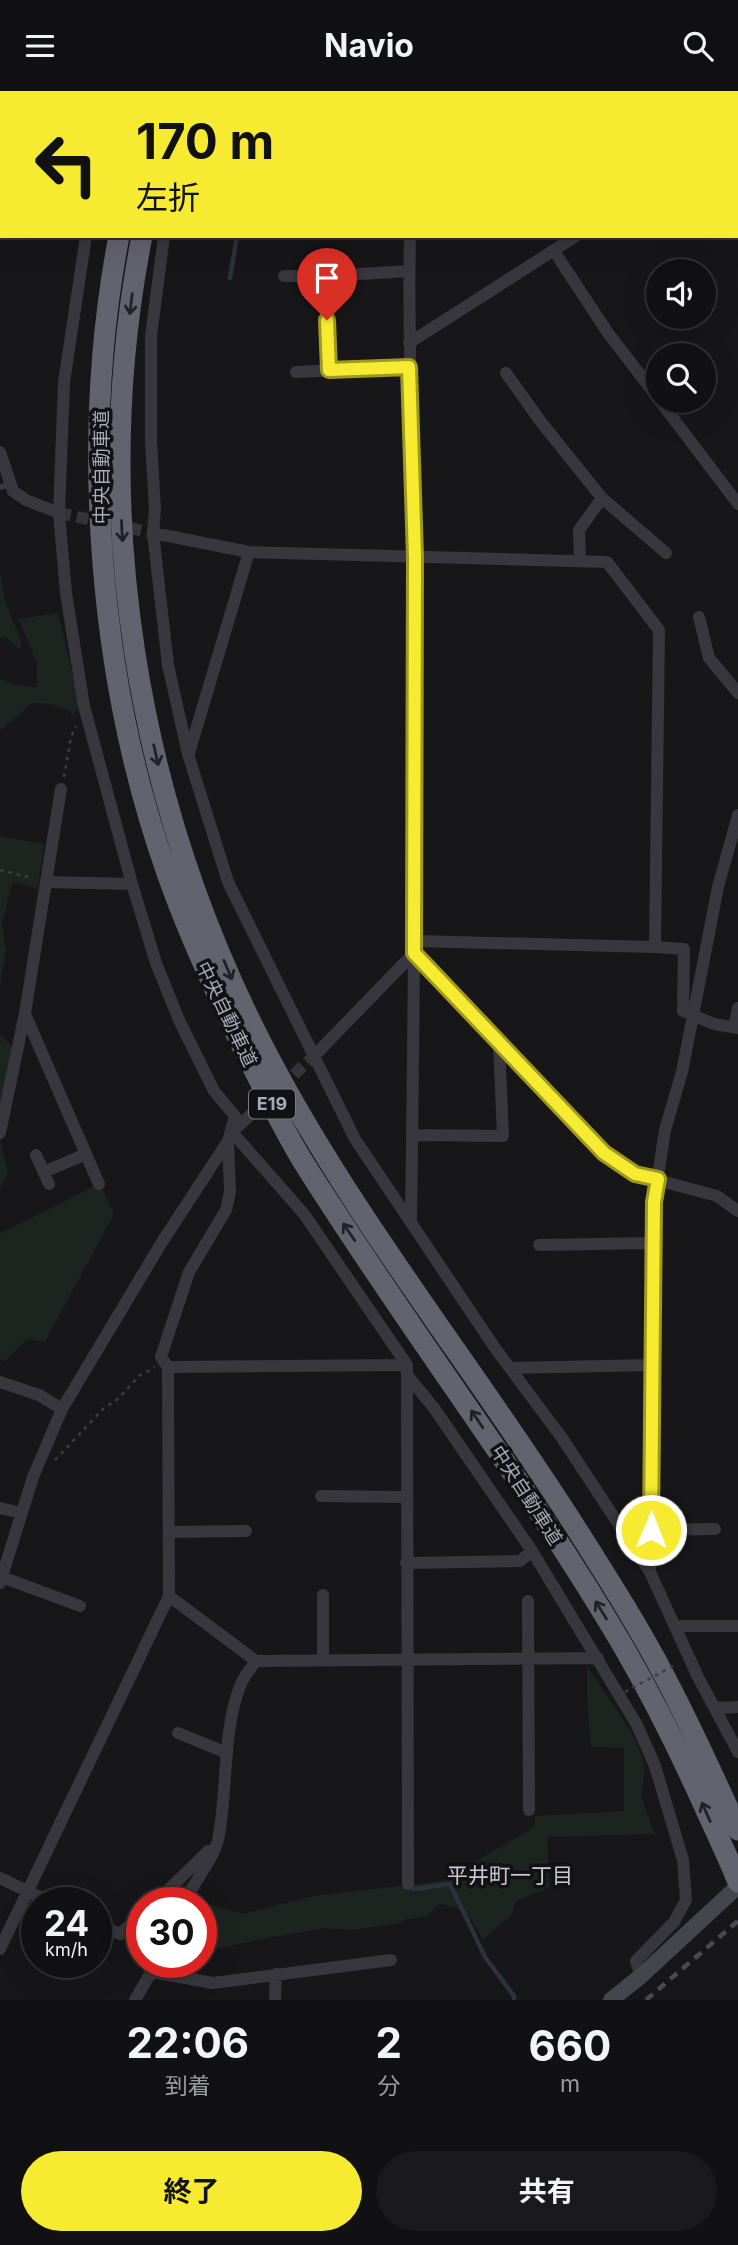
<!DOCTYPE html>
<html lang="ja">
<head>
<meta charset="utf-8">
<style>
	:root { --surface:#111012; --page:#1a191b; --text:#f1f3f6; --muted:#9c9d9f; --line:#303032; --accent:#f6eb31 }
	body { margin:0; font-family:Inter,"Noto Sans JP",sans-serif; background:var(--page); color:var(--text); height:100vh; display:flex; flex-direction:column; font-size:26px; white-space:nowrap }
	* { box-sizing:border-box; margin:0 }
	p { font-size:23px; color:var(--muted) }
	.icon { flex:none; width:38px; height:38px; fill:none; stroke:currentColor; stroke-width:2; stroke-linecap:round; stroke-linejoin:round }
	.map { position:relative; height:1909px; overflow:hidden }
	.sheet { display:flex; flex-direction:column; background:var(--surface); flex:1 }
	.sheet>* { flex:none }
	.top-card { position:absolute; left:0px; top:0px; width:738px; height:147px; box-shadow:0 7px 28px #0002,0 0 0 2px var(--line); background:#f6eb31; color:#111; overflow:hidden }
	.fabs { position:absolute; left:646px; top:168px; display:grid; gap:14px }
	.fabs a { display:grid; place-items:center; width:70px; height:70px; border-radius:50%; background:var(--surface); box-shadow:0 7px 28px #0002,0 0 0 2px var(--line); font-size:35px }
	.speed { position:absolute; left:21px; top:1796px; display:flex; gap:14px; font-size:35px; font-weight:700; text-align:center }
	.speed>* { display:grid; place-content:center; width:91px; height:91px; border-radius:50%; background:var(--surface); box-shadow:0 7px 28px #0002,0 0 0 2px var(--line); line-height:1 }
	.speed small { font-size:18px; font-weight:400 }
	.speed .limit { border:10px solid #d22; background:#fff; color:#111 }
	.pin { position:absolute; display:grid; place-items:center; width:60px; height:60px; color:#fff; margin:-72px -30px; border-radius:50% 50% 50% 0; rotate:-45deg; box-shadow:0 0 7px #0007 }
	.pin .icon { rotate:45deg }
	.me { position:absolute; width:77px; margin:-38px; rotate:1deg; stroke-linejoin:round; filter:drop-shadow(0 0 5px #0008) }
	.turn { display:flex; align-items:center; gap:24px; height:147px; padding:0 21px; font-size:32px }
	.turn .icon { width:91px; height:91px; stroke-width:2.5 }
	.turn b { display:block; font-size:49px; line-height:60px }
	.eta { display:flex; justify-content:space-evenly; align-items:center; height:119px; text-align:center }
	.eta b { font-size:42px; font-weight:700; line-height:49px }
	.action { display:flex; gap:14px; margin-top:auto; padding:14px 21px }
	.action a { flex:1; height:80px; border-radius:42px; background:var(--accent); color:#111; font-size:28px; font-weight:700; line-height:80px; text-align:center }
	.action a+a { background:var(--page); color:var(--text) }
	header { display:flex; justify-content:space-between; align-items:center; height:91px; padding:0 21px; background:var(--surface); font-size:32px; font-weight:700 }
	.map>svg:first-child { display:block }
	.green { fill:#1c241f }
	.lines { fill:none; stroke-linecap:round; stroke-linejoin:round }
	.stream { stroke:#2c313d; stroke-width:4.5 }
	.street-tunnel { stroke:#343338; stroke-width:12; stroke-dasharray:12 6; stroke-linecap:butt }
	.path { stroke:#3d3d45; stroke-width:2.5; stroke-dasharray:3.5 5; stroke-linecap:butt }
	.lane { stroke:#38373d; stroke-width:6 }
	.street { stroke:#38373d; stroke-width:12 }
	.secondary { stroke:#45454e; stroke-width:16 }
	.highway { stroke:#63636f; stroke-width:21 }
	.rail { stroke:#4a4a53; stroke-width:4.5; stroke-dasharray:9 7; stroke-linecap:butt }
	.path-bridge { stroke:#3d3d45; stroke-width:2.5; stroke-dasharray:3.5 5; stroke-linecap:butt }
	.oneway { stroke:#222125 }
	.route-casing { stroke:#a09920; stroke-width:18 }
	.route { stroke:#f6eb31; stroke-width:12 }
	.labels { text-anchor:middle; stroke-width:7; stroke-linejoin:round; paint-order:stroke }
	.shield { fill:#121113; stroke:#7b7b87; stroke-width:2 }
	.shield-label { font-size:18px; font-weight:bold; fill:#a8a9b9 }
	.street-label { font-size:19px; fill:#a8a9b9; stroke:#121113 }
	.neighbourhood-label { font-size:21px; fill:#c9c9d5; stroke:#121113 }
</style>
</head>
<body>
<header><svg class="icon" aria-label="menu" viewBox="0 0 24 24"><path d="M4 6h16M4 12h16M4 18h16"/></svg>Navio<svg class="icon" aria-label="search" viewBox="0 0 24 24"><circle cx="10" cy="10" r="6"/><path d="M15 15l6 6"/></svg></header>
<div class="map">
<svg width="738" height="1909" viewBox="0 0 738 1909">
	<rect width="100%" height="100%" fill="#171618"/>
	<path class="green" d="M0,479L5,511L22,552L20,559L5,545L0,548Z
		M58,522L80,614L72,626L70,620L50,613L32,612L0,640V588L15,594L37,596V573L19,528Z
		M0,745L44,753L38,798L13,791L2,831L6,860L0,895Z
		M0,944L12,955L4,1017L1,1053L8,1082L1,1095L0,1104Z
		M97,1094L101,1096L114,1123L45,1251L27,1248L5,1270L0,1269V1142Z
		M587,1575L634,1645L645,1675L641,1706L655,1743L547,1746L549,1797L516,1810L511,1824L483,1849C470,1826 466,1816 439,1813L427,1825L403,1829L402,1832L351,1839L326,1837L251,1850L201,1862V1847L204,1838L201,1836V1811H189L191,1808L242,1823L313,1805L443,1790L534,1736L535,1725L624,1720V1657L591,1656L587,1606Z"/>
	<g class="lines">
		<path class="stream" d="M263,2V0
			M230,187L237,145
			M414,1798L450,1793L485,1866L514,1905V1909"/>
		<path class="street-tunnel" d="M59,422L153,442
			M281,996L315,964"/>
		<path class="path" d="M453,0L454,2
			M64,686L71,646L76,635
			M0,779L32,787
			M55,1369L103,1318L118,1308L139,1285L155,1276"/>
		<path class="lane" d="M0,396L11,393"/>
		<path class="street" d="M593,0L594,2
			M7,2L8,0
			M117,2L118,0
			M196,2L197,0
			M414,2V0
			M510,2L513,0
			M0,31L2,24
			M164,145L151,245V351L155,418L153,442L168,574L188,663L228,791L355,1048L495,1257L562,1347L650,1481L698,1586L738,1661
			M410,145C407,253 414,361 415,469C416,690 414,911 411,1132
			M554,160L608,242L658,307
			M284,185H328L409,180
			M326,205L329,279
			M409,252L576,145
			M296,281L409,276
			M506,282L541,331L602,407L666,462
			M660,310L738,413
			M0,361L13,400L26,409L59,422
			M153,442L249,461L607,471L659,539L655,856L414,850
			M580,470L579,439L602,407
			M699,526L709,567L738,602
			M189,662L249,461
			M46,791L132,793
			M655,856L684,858L683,920L714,933L738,937
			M414,862L604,1062L635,1083L717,1105L738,1120
			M25,923L99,1093
			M734,936L738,917
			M315,964L414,862
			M232,1041L304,1123L407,1274L408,1793
			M232,1041L260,1015
			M0,1042L25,922L61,698
			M412,1044L503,1045L499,953
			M36,1064L49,1093
			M44,1081L86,1063
			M539,1154L654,1152
			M168,1276L407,1274
			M511,1277L654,1274
			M407,1284L434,1317L532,1460L637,1634L655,1675L683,1769L686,1809L674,1831L636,1870L641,1885
			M0,1291L39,1304L62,1318
			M321,1405L406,1406
			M0,1417L21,1422
			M651,1439L715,1438
			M169,1441L246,1440
			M406,1472L520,1470L532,1460
			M650,1481L654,1111L665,1039L682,981L718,796L738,724
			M2,1486L80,1515
			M0,1492L33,1386L62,1318L162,1151L228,1050L235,1025L214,1000L179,929L156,872L132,793L84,615L66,502L59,422L64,291L86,145
			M323,1504V1568
			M169,1505L256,1570
			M528,1510L529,1719
			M675,1535H738
			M715,1617L738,1616
			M178,1642L227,1662
			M0,1787L50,1811
			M156,1811L208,1760
			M184,1811C192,1795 215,1765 218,1749C228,1701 222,1638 241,1593C244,1585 251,1577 256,1570L598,1567
			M96,1832L120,1843L142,1823
			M0,1858L169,1505L168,1276L161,1266L189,1181L226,1119L230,1101L228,1050
			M152,1881L213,1892L391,1869
			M135,1909L157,1871
			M275,1909L276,1883"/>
		<path class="secondary" d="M611,1909L641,1885L738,1795"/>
		<path class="highway" d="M151,2V0
			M173,2V0
			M119,145C80,348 98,587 167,782C189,845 217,905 247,965C265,1000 282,1036 302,1069C405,1234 524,1387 623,1555C653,1607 680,1661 705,1717C716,1741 728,1766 738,1791
			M142,145C88,419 136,710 264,957C352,1127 474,1276 576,1437C607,1486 639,1536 666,1588C692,1637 715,1688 738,1739"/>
		<path class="rail" d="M646,1909L738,1830"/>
		<path class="path-bridge" d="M625,1601L675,1574"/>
	</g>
	<defs><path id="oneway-shaft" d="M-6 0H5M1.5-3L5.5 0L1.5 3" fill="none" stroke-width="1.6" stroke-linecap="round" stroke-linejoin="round" transform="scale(1.75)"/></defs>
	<g class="oneway">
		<use href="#oneway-shaft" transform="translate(131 213) rotate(97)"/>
		<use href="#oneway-shaft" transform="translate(122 440) rotate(87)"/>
		<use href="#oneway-shaft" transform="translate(156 664) rotate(77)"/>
		<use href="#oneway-shaft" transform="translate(228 879) rotate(67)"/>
		<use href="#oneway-shaft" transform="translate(349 1141) rotate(-124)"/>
		<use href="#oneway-shaft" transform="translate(477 1328) rotate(-124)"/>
		<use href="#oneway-shaft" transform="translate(601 1519) rotate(-122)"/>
		<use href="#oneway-shaft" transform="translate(706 1721) rotate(-114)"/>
	</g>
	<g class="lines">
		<g class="route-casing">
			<path id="route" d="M327,229L329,279L409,276L415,466L414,862L604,1062L635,1083L658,1088L654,1111L651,1439"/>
		</g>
		<use href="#route" class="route"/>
	</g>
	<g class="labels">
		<rect class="shield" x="249" y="998.5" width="46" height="29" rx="5"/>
		<g class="shield-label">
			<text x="272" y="1019">E19</text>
		</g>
		<g class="street-label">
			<text transform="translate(101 376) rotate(-90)" y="7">中央自動車道</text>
			<text transform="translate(227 923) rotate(64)" y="7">中央自動車道</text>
			<text transform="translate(527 1404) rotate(57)" y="7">中央自動車道</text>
		</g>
		<g class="neighbourhood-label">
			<text x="510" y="1792">平井町一丁目</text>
		</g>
	</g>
</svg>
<div class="fabs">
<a><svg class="icon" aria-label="sound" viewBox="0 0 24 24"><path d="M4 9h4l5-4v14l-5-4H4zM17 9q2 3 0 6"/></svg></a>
<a><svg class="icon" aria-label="search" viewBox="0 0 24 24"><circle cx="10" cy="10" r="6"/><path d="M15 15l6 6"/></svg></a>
</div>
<div class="speed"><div>24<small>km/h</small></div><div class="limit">30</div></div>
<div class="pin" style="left:327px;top:229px;background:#d93025"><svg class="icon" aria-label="arrive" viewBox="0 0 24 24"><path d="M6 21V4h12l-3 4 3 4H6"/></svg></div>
<svg class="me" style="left:651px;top:1439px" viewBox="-20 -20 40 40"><circle r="17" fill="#f6eb31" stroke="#fff" stroke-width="3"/><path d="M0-11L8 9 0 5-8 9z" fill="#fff"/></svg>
<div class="top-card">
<div class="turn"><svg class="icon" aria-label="left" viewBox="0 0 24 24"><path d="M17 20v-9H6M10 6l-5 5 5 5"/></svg><div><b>170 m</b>左折</div></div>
</div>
</div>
<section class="sheet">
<div class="eta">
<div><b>22:06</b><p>到着</p></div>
<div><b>2</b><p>分</p></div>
<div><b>660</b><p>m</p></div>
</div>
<div class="action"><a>終了</a><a>共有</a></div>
</section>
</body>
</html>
